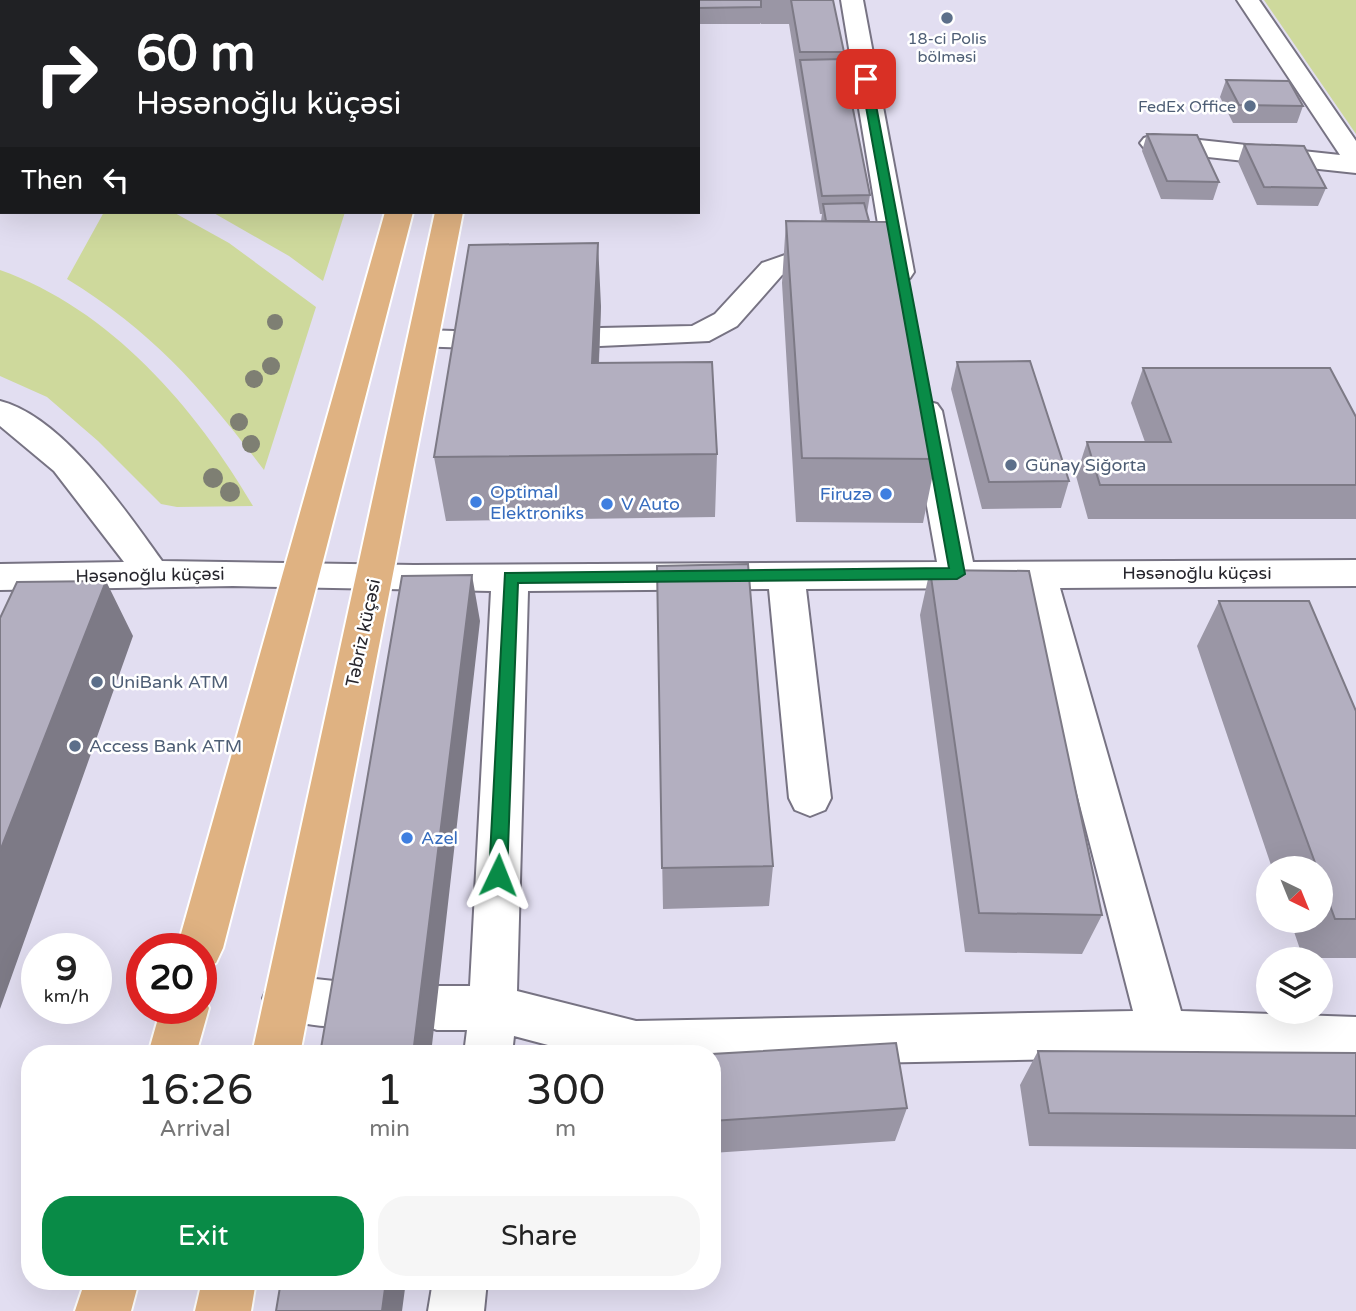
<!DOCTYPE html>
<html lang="en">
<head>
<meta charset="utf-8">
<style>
	:root { --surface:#fff; --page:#f6f6f6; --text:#222; --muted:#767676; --accent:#098b47 }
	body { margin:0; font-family:"Varela Round",sans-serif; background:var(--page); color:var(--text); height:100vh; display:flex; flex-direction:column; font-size:26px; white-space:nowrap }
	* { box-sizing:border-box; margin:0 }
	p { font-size:23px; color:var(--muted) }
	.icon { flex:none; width:38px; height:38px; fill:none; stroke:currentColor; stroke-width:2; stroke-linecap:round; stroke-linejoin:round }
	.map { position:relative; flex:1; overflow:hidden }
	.side { position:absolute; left:21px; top:1045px; width:700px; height:245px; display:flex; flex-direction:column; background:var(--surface); border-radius:28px; box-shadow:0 7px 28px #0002 }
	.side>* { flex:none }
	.guide { position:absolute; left:0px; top:0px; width:700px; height:214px; box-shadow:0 7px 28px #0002; background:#202124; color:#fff; overflow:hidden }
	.needle { width:46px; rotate:137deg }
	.controls { position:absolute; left:1256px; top:856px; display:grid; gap:14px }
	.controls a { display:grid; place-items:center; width:77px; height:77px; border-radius:50%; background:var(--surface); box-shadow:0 7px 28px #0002; font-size:35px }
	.speed { position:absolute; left:21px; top:933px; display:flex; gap:14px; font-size:35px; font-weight:700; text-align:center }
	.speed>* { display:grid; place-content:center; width:91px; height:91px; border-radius:50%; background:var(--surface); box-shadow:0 7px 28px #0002; line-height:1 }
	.speed small { font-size:18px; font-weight:400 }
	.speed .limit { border:10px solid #d22; background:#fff; color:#111 }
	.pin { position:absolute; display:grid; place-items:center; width:60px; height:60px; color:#fff; margin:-30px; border-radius:14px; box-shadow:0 4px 10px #0006 }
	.me { position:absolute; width:77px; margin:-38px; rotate:2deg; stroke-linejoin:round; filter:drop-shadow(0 0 5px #0008) }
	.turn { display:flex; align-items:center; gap:24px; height:147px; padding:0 21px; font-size:32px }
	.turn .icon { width:91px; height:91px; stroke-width:2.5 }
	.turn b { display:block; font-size:49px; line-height:60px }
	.then { display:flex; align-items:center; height:66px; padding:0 21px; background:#0003; gap:14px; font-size:26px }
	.eta { display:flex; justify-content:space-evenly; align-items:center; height:119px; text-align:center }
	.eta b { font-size:42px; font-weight:600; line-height:49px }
	.button { display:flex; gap:14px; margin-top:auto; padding:14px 21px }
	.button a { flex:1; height:80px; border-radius:28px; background:var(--accent); color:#fff; font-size:28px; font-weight:600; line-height:80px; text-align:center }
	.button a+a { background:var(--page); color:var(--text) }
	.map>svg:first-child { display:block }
	.green { fill:#ced99c }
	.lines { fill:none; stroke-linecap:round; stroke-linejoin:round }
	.minor-casing { stroke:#777383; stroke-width:4 }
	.major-casing { stroke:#fff; stroke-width:4 }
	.minor { fill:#fff; fill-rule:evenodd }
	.major { fill:#dfb282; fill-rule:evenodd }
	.tree { fill:#7e7f73 }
	.wall { fill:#9a96a5 }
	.shaded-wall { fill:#7d7a86 }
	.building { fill:#b3afc0; stroke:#7d7a86; stroke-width:2 }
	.route { fill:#098b47; stroke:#065a2e; stroke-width:2 }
	.service-dot { fill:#5c6f8a; stroke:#fff; stroke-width:2.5 }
	.shop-dot { fill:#3f7fe0; stroke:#fff; stroke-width:2.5 }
	.labels { text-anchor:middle; stroke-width:5; stroke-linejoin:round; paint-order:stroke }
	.far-service-label { font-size:16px; fill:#4e5e75; stroke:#fff }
	.service-label { font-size:18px; fill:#4e5e75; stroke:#fff; text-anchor:start }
	.shop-label { font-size:18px; fill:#366cbe; stroke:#fff; text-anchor:start }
	.street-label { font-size:18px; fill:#26252c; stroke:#fff }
</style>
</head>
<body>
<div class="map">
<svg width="1356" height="1311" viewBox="0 0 1356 1311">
	<rect width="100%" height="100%" fill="#e2def1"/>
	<path class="green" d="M1264,0H1356V134Z
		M104,212H173L229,243L316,307L264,470C202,389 156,334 67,279Z
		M212,212H345L323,281L289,256Z
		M0,270C110,309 195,407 253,506L177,507L161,504L98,441L47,397L0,376Z"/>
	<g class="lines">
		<g class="minor-casing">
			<path id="minor" d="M841,0H863L914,272L910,278L900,281L890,278L886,272Z
				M1237,0H1259L1356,141V173L1153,151L1144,148L1140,143L1144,138L1153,135L1340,155Z
				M788,254L843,257L847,263L843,269C823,274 801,268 782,275L737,326L709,341L600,346L589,343L585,337L589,331L600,328L692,326L715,314L762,263Z
				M424,330L484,332L488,339L484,346L473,348L413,346L409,339L413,332Z
				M0,401C63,417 125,510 162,561L414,565L937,562L910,411L915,404L926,401L937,404L942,411L973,562L1356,560V586L1060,588L1181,1011L1356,1017V1063L1163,1057L712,1066V1054H582L514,1036L512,1054H464L467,1030H437L420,1024L413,1008L420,992L437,986H470L491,591L233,586L0,590V564L124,562L54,471L0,426ZM1024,588L1133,1011L636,1021L517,991L528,591L769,589L789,798L795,810L810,816L825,810L831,798L806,589Z
				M287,976L353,983L370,989L377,1005L370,1021C341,1032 299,1025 270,1014L263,998L270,982Z
				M433,1281H487L484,1311H428Z"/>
		</g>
		<g class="major-casing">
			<path id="major" d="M443,0H465V2H443Z
				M479,0H501V2H479Z
				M385,212H413L223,948L216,963L201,969V948H177Z
				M435,212H463L300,1054H252Z
				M201,992L209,1008L196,1054H148L161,1008H201Z
				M85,1281H139L131,1311H75Z
				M202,1281H256L251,1311H195Z"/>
		</g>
		<use href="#minor" class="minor"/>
		<use href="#major" class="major"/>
	</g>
	<g class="tree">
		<circle cx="275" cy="322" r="8"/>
		<circle cx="271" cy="366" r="9"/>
		<circle cx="254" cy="379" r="9"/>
		<circle cx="239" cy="422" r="9"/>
		<circle cx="251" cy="444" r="9"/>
		<circle cx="213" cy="478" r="10"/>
		<circle cx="230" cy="492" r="10"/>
	</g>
	<path class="wall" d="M0,0H322V2H2V148H0Z
		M520,0H833L844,52L843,59L870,195L867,213L936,459L923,523L796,522L782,283L786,221H821L822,214H820L789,24H761V23L760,24H698V2Z
		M1226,80L1303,106L1297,123H1233L1220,97Z
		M1147,134L1219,182L1213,200L1161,199L1142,151Z
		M1244,144L1326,188L1318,206L1257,205L1238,162Z
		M601,306L599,363L717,454L715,517L446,521L434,457Z
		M957,362L1069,481L1061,508L982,509L951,389Z
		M1143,368L1356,417V519H1088L1076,476L1087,442H1145L1131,403Z
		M657,566L773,866L769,906L663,909Z
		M930,570L1102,915L1082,954L965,952L920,615Z
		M1219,601L1356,711V958H1303L1290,920H1321V868H1272L1197,646Z
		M1038,1051L1356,1053V1149L1029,1146L1020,1085Z
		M712,1054L907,1108L895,1141L712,1153Z"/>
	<path class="shaded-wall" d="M598,243L601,306L596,427L592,363Z
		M472,575L480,621L431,1054H413Z
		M106,581L133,636L0,1009V851Z
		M386,1281H406L402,1311H382Z"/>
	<path class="building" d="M0,0H318V2H2V122H0Z
		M520,0H761V7L698,8V2H520Z
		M791,0H833L844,52H800Z
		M843,59L870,195L822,196L800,60Z
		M1226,80L1289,81L1303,106L1239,105Z
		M1147,134L1197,135L1219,182L1167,181Z
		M1244,144L1304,146L1326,188L1264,187Z
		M864,203L869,221H826L823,204Z
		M786,221L896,222L936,459L802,458Z
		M598,243L592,363L712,362L717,454L434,457L469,245Z
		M1030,361L1069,481L989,482L957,362Z
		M1143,368H1330L1356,417V485H1100L1087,442H1171Z
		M748,564L773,866L662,868L657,566Z
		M930,570L1029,571L1102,915L979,913Z
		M472,575L413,1054H320L402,576Z
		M106,581L0,851V618L17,582Z
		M1219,601H1309L1356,711V919H1335L1321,881V868H1317Z
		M896,1043L907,1108L712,1121V1054Z
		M1038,1051L1356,1053V1116L1049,1113Z
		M281,1281H386L382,1311H276Z"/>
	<path class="route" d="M866,76L871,79L965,574L957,579L518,583L507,875L504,881H491L489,875L505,573L949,568L861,79Z"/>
	<g class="service-dot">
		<circle cx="947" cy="18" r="7"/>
		<circle cx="1250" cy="106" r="7"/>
		<circle cx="1011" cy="465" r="7"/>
		<circle cx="97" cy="682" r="7"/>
		<circle cx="75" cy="746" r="7"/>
	</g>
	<g class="shop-dot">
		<circle cx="886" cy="494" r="7"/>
		<circle cx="476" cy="502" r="7"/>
		<circle cx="607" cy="504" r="7"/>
		<circle cx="407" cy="838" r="7"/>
	</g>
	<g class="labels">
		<g class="far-service-label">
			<text x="947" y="44">18-ci Polis<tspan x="947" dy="18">bölməsi</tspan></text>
			<text x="1236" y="112" text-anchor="end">FedEx Office</text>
		</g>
		<g class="service-label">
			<text x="1025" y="471">Günay Siğorta</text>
			<text x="111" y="688">UniBank ATM</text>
			<text x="89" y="752">Access Bank ATM</text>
		</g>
		<g class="shop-label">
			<text x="490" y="498">Optimal<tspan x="490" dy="21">Elektroniks</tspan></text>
			<text x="872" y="500" text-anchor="end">Firuzə</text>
			<text x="621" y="510">V Auto</text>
			<text x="421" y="844">Azel</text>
		</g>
		<g class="street-label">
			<text x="1197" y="579">Həsənoğlu küçəsi</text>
			<text transform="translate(150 575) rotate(-1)" y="6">Həsənoğlu küçəsi</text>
			<text transform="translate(363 633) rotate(-78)" y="6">Təbriz küçəsi</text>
		</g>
	</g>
</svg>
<div class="controls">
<a><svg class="needle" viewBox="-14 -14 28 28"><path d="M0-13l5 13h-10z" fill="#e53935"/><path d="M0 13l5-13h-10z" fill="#767676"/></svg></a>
<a><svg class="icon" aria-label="layers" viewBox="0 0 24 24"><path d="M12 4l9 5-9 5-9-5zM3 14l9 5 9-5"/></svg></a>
</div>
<div class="speed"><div>9<small>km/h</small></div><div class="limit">20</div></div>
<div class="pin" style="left:866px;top:79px;background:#d93025"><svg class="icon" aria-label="arrive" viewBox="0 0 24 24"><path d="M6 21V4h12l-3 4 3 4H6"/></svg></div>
<svg class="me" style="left:498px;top:875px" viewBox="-20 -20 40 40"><path d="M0-17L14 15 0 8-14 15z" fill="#098b47" stroke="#fff" stroke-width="4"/></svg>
<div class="guide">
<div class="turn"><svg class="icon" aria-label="right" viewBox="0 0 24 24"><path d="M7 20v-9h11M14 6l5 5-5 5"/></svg><div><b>60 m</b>Həsənoğlu küçəsi</div></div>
<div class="then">Then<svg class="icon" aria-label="left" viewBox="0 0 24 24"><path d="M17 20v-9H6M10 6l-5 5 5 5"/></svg></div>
</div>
<section class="side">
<div class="eta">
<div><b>16:26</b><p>Arrival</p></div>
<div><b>1</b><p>min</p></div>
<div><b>300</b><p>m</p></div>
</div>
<div class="button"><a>Exit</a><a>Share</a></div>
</section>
</div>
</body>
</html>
